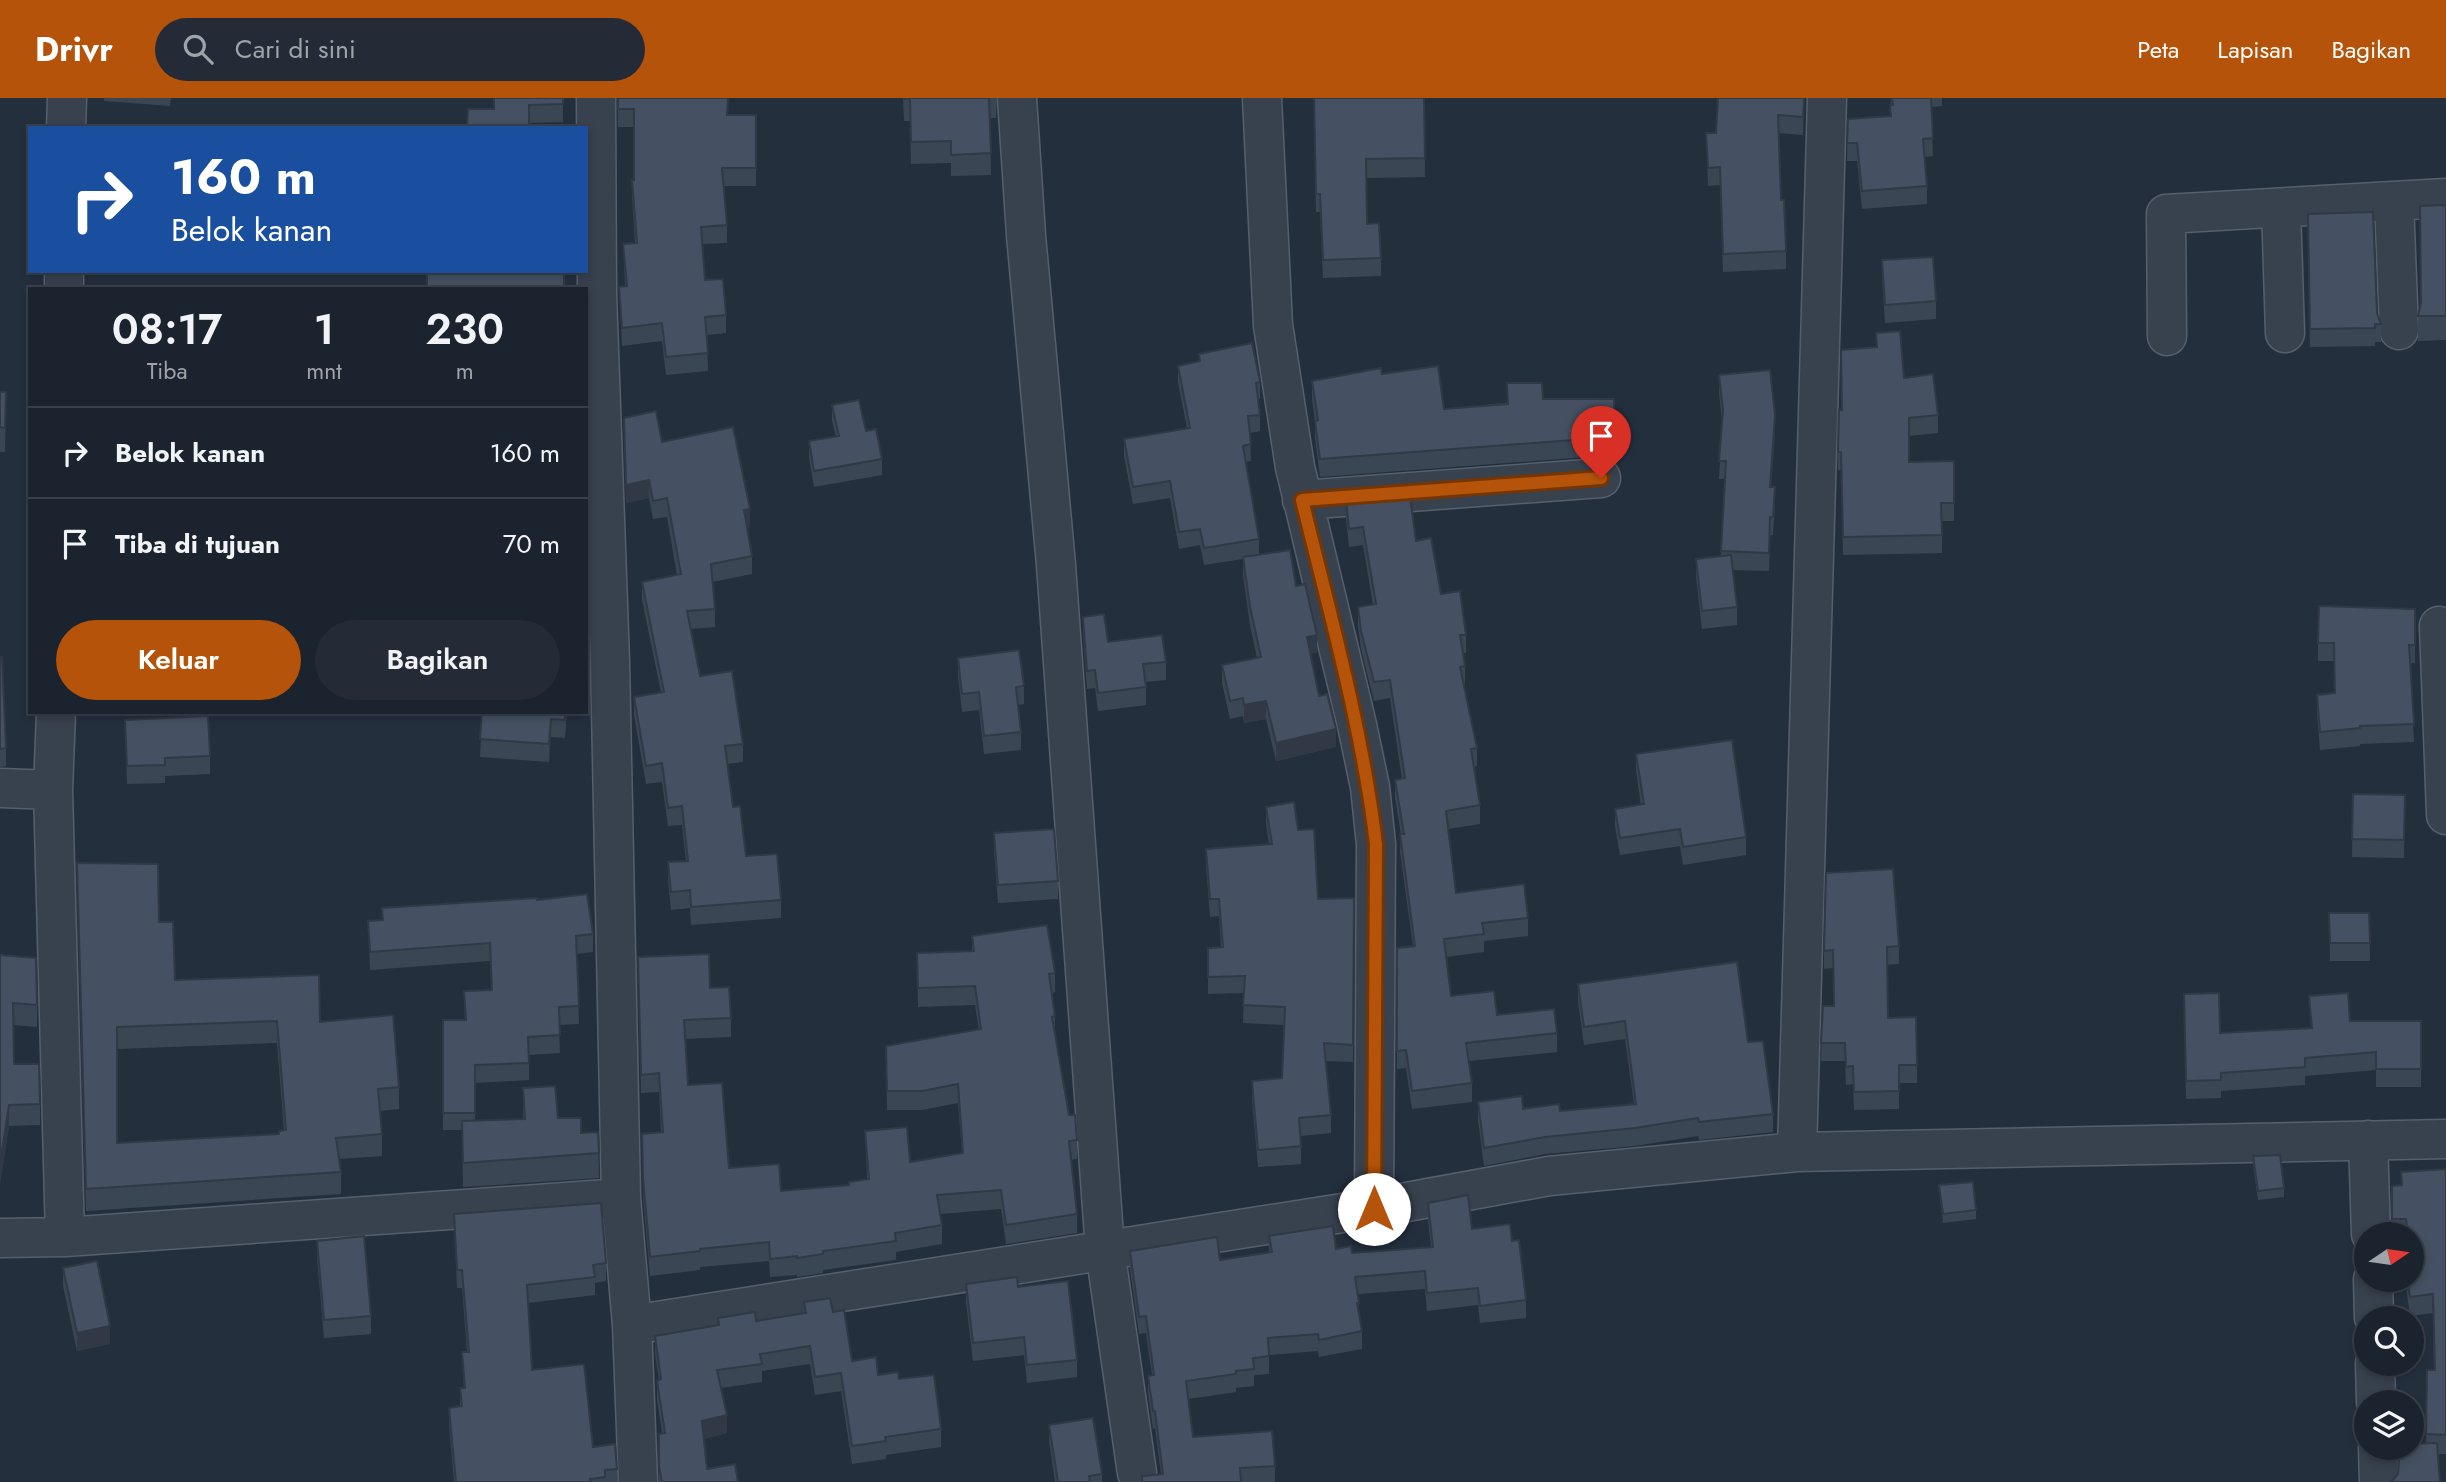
<!DOCTYPE html>
<html lang="id">
<head>
<meta charset="utf-8">
<style>
	:root { --surface:#1b232e; --page:#242b36; --text:#f1f3f6; --muted:#a0a4aa; --line:#39404a; --accent:#b45309 }
	body { margin:0; font-family:Jost,sans-serif; background:var(--page); color:var(--text); height:100vh; display:flex; flex-direction:column; font-size:26px; white-space:nowrap }
	* { box-sizing:border-box; margin:0 }
	p { font-size:23px; color:var(--muted) }
	.icon { flex:none; width:38px; height:38px; fill:none; stroke:currentColor; stroke-width:2; stroke-linecap:round; stroke-linejoin:round }
	.map { position:relative; flex:1; overflow:hidden }
	.side { position:absolute; left:28px; top:189px; width:560px; height:427px; display:flex; flex-direction:column; background:var(--surface); border-radius:0px; box-shadow:0 4px 10px #0003,0 0 0 2px var(--line) }
	.side>* { flex:none }
	.guide { position:absolute; left:28px; top:28px; width:560px; height:147px; border-radius:0px; box-shadow:0 4px 10px #0003,0 0 0 2px var(--line); background:#1a4fa0; color:#fff; overflow:hidden }
	.needle { width:46px; rotate:77deg }
	.fabs { position:absolute; left:2354px; top:1124px; display:grid; gap:14px }
	.fabs a { display:grid; place-items:center; width:70px; height:70px; border-radius:50%; background:var(--surface); box-shadow:0 4px 10px #0003,0 0 0 2px var(--line); font-size:35px }
	.pin { position:absolute; display:grid; place-items:center; width:60px; height:60px; color:#fff; margin:-72px -30px; border-radius:50% 50% 50% 0; rotate:-45deg; box-shadow:0 0 7px #0007 }
	.pin .icon { rotate:45deg }
	.me { position:absolute; width:77px; margin:-38px; rotate:0deg; stroke-linejoin:round; filter:drop-shadow(0 0 5px #0008) }
	.turn { display:flex; align-items:center; gap:24px; height:147px; padding:0 28px; font-size:32px }
	.turn .icon { width:91px; height:91px; stroke-width:2.5 }
	.turn b { display:block; font-size:49px; line-height:60px }
	.eta { display:flex; justify-content:space-evenly; align-items:center; height:119px; text-align:center }
	.eta b { font-size:42px; font-weight:600; line-height:49px }
	.button { display:flex; gap:14px; margin-top:auto; padding:14px 28px }
	.button a { flex:1; height:80px; border-radius:42px; background:var(--accent); color:#fff; font-size:28px; font-weight:600; line-height:80px; text-align:center }
	.button a+a { background:var(--page); color:var(--text) }
	ul { padding:0; list-style:none }
	li { display:flex; align-items:center; gap:21px; height:91px; padding:0 28px; border-top:2px solid var(--line) }
	li div { flex:1 }
	li b { display:block; font-size:26px }
	li em { font-style:normal }
	header { display:flex; align-items:center; gap:42px; box-sizing:border-box; height:98px; padding:0 35px; background:var(--accent); color:#fff }
	header strong { font-size:33px }
	nav { display:flex; gap:38px; margin-inline-start:auto; font-size:24px }
	.search { width:490px; height:63px; background:var(--page); display:flex; align-items:center; gap:18px; box-sizing:border-box; padding:0 24px; border-radius:38px; color:var(--muted); font-size:26px }
	.map>svg:first-child { display:block }
	.lines { fill:none; stroke-linecap:round; stroke-linejoin:round }
	.minor-casing { stroke:#565f6c; stroke-width:41 }
	.minor { stroke:#38414e; stroke-width:38 }
	.wall { fill:#3b4654; fill-rule:evenodd }
	.shaded-wall { fill:#303945 }
	.building { fill:#455162; stroke:#303945; stroke-width:2; fill-rule:evenodd }
	.route-casing { stroke:#753606; stroke-width:18 }
	.route { stroke:#b45309; stroke-width:12 }
</style>
</head>
<body>
<header>
<strong>Drivr</strong>
<div class="search"><svg class="icon" aria-label="search" viewBox="0 0 24 24"><circle cx="10" cy="10" r="6"/><path d="M15 15l6 6"/></svg>Cari di sini</div>
<nav><a>Peta</a><a>Lapisan</a><a>Bagikan</a></nav>
</header>
<div class="map">
<svg width="2446" height="1384" viewBox="0 0 2446 1384">
	<rect width="100%" height="100%" fill="#242f3e"/>
	<g class="lines">
		<g class="minor-casing">
			<path id="minor" d="M596,0L597,196L610,563L621,1100L632,1227L638,1384
				M1017,0L1026,137L1056,467L1105,1152L1137,1375
				M1262,0L1273,227L1295,369L1357,627L1370,689L1376,746L1374,1110
				M66,30L67,0
				M2394,103L2399,232
				M2281,110L2285,235
				M64,191V173
				M2167,238L2166,116L2446,100
				M1302,402L1601,380
				M2439,528L2446,717
				M56,614L53,692L65,1139
				M0,690L53,692
				M2368,1042L2371,1136
				M1797,1054L1827,0
				M0,1140L65,1139L621,1100
				M2373,1181L2374,1220
				M632,1227L1374,1110L1549,1078L1797,1054L2446,1041
				M2375,1265L2376,1304
				M2378,1349L2379,1384"/>
		</g>
		<use href="#minor" class="minor"/>
	</g>
	<path class="wall" d="M104,0H171L170,8L104,3Z
		M563,0V24L529,25L494,11Z
		M618,0L728,17H756V88H724L727,127V145L703,146L705,182L726,217V235L707,237L708,273L666,277L662,243L622,248L619,189L625,188L623,146L635,145L632,100V82H634V29H618Z
		M903,0H997L996,20H990L991,77L951,78V65L911,66L910,23H904Z
		M1314,0H1424L1425,79L1366,80L1367,126L1381,160V178L1323,180L1320,114H1316Z
		M1804,0L1803,37L1778,35L1781,102L1786,153V171L1723,174L1720,87L1708,88L1706,35H1716Z
		M1891,0H1942V8L1931,9L1933,58L1924,59L1927,88V106L1862,111L1857,63H1847L1848,21L1890,18Z
		M2446,107V242L2418,243V218Z
		M2308,116L2381,226V244H2375V248L2310,249Z
		M1882,162L1936,203V221L1885,225L1882,180Z
		M1876,235L1904,280L1938,317V335L1909,338V364L1954,363V423H1942V455L1843,457L1841,372H1838V354L1876,249Z
		M1199,256L1260,284V301H1258L1260,317V333L1250,335L1251,363L1246,364L1259,441V456L1296,488L1317,554L1310,556L1319,598L1336,649L1276,663L1266,621L1244,625L1243,618L1230,621L1222,585V567L1257,560L1250,527L1243,477V461L1204,467L1200,447L1179,451L1170,400L1133,406L1124,358V341L1187,330L1178,285V268L1199,264Z
		M1382,276L1444,311L1543,301H1614L1615,364L1610,360L1599,358L1320,379L1315,340V323L1312,301V283Z
		M1719,277L1775,335L1771,389L1775,407L1773,437H1770L1769,473L1733,472L1737,509V527L1702,531L1696,479V461L1721,458L1725,381H1719L1722,323L1719,295Z
		M0,294H6L5,354H0Z
		M832,307L882,361V377L814,389L809,359V343L836,339L832,323Z
		M624,320L662,344L750,429L747,430L752,458V476L712,484L715,511V529L691,531L700,578L743,646V664L727,666L733,709L746,758L781,802V820L691,827L690,810L671,812L668,783V764L686,763L682,727L668,728L662,684L646,686L634,617V599L661,594L642,502V484L677,477L667,419L653,421L649,400L626,405Z
		M1346,402L1416,443L1441,496L1466,537V555H1463L1465,568V586L1464,587L1477,650V668L1474,669L1480,707V726L1448,731L1456,795L1528,820V838L1484,843V854L1446,859L1451,898L1497,917L1557,935V954L1469,963L1472,985V1004L1412,1011L1406,970L1397,971V850L1413,848L1400,754L1401,736L1395,700V682L1402,681L1390,600L1374,603L1361,551L1358,528V509L1373,507L1363,447L1349,449L1346,421Z
		M2415,511V565H2410L2414,644L2360,646V648L2320,652L2317,615V597L2335,595L2334,563H2318V545Z
		M1083,519L1108,544L1166,564V582L1146,584V607L1098,613L1095,590L1087,591L1083,537Z
		M0,560L6,650V668L0,669Z
		M958,560L1024,588V606L1018,607L1021,634V652L984,656L979,612L962,614L958,578Z
		M482,614H567L565,640L551,639L549,664L480,659Z
		M125,622L210,658V676L165,678V685L127,686Z
		M1636,656L1746,739V757L1683,767L1680,748L1620,757L1615,728V711L1641,707L1636,673Z
		M2353,696L2405,697L2404,760L2352,759Z
		M1266,709L1298,732L1318,801L1354,800L1353,964L1326,963L1331,1017V1035L1301,1038V1066L1258,1069L1252,1001V983L1282,980L1284,927L1243,925L1244,895L1208,896V850L1221,849L1219,818L1210,819L1206,768V751L1269,746L1266,726Z
		M994,735L1058,783V801L998,805L994,753Z
		M77,765L159,824L175,882L320,924L399,989V1011L380,1013L382,1036V1058L339,1061L341,1074V1096L86,1113ZM277,945L284,1033L279,1036L117,1045V951Z
		M537,802L593,836V854L577,856L579,926L559,927L560,955L529,957V982L475,985V1022L523,1021V990L558,1020L581,1035L598,1034L599,1080L463,1089L462,1032H443V1015L465,922L464,893L491,892L490,863L370,872L368,823L382,822V810Z
		M2329,815H2369L2370,863H2330Z
		M972,838L1055,875V894L1052,895L1055,918V935L1069,1017L1077,1042V1061L1071,1062L1077,1116V1135L1006,1146L1001,1111L940,1116L942,1127V1146L896,1154V1162L823,1172V1175L797,1179V1177L770,1179L769,1163L700,1169V1172L650,1178L643,1099L642,1036L661,1034L659,994L641,995L638,859L710,890L731,920V939L685,941L688,987L729,1070L781,1093L849,1087L867,1081L865,1033L910,1064L962,1055L958,1005L922,1012H887L886,948L979,932L975,907L918,909L917,855L972,853Z
		M1899,848V866L1887,867L1888,920L1917,967V985H1899V1011L1854,1012L1853,986L1846,987L1845,963H1821L1823,908H1833V870L1824,871V853Z
		M0,857L37,907V929L13,927L14,966L40,1006V1027L9,1028L0,1086Z
		M1578,886L1748,944L1773,1016V1034L1699,1042L1698,1038L1635,1048L1545,1056L1484,1068L1478,1022V1004L1523,1011L1560,1013L1634,1006L1625,941L1584,947L1578,904Z
		M2184,896L2220,935L2311,930L2309,898L2350,923H2421V989H2376V972L2305,978V987L2221,993V1000L2186,1001Z
		M2253,1058L2284,1090V1099L2258,1102L2253,1067Z
		M2446,1071V1356H2438L2426,1345L2427,1272H2434L2433,1215L2410,1218L2405,1181H2412V1136H2392V1088L2401,1087V1074Z
		M1939,1087L1976,1112V1121L1943,1125Z
		M1428,1105L1472,1131L1512,1143L1526,1202V1220L1480,1225L1478,1207L1427,1213L1425,1191L1358,1196L1359,1218L1362,1233V1251L1319,1259L1318,1253L1269,1257V1276L1254,1277V1288L1236,1290V1294L1188,1301L1193,1339L1275,1368V1384H1142L1161,1376L1155,1330L1153,1331L1148,1295V1278L1152,1277L1146,1235L1139,1236L1130,1171V1153L1220,1162L1269,1154V1138L1336,1151L1352,1155L1431,1150L1428,1122Z
		M454,1116L606,1165V1183L595,1185V1197L528,1205L532,1272L593,1349L617,1371V1384H454L449,1328V1310L460,1308V1290H464L462,1254H467L462,1190H457Z
		M317,1143L371,1218V1236L324,1240L317,1160Z
		M63,1170L110,1246L77,1253L63,1188Z
		M966,1186L1077,1262V1279L1027,1285L1024,1257L973,1263L966,1204Z
		M804,1204L833,1214L852,1263L878,1277L899,1281L941,1331V1349L886,1357V1361L852,1366L841,1293L815,1297L810,1266L762,1273V1284L721,1290L727,1335L704,1341L707,1371L738,1384H659V1336L662,1335L657,1301V1283L659,1282L655,1256V1238L718,1227V1220L756,1223L804,1215Z
		M1049,1327L1102,1376V1384H1055L1049,1343Z"/>
	<path class="shaded-wall" d="M1775,317V335L1770,407V389Z
		M649,382V400L626,405V387Z
		M750,411V429L744,430V412Z
		M1317,537V554L1307,557V539Z
		M1266,603V621L1244,625V607Z
		M551,621V639L549,664V646Z
		M1336,631V649L1276,663V645Z
		M9,1007V1028L0,1086V1065Z
		M110,1228V1246L77,1253V1235Z
		M727,1317V1335L702,1341V1323Z"/>
	<path class="building" d="M494,0H563V6L529,7V30H467L468,11H494Z
		M618,0H728L727,17H756V70H722L727,127L701,129L705,182L723,181L726,217L705,219L708,255L666,259L662,225L622,230L619,189L627,188L623,146L637,145L632,82H634V11H618Z
		M904,0H989L991,55L951,57V43L911,44L910,1H904Z
		M1314,0H1424L1425,60L1366,61L1367,126L1379,125L1381,160L1323,162L1320,96H1316Z
		M1718,0H1804L1803,19L1778,17L1781,102H1784L1786,153L1723,156L1720,69L1708,70L1706,35H1716Z
		M1892,0H1931L1933,40L1923,41L1927,88L1862,93L1857,45H1847L1848,21L1891,18L1890,7H1893Z
		M2446,107V218H2418L2421,206L2420,108Z
		M2373,114L2377,215L2381,226H2375V230L2310,231L2308,116Z
		M1933,159L1936,203L1885,207L1882,162Z
		M427,173H564V188H560V191H427Z
		M1900,233L1904,280L1933,276L1938,317L1909,320V364L1954,363V405H1941L1942,437L1843,439L1841,354H1838L1839,312H1842L1841,252L1877,249L1876,235Z
		M1252,245L1260,284L1256,285L1260,317L1248,318L1251,346L1243,348L1259,441L1204,450L1200,431L1179,434L1170,383L1133,389L1124,341L1190,330L1178,268L1200,263L1199,256Z
		M1438,268L1444,311L1508,306L1507,285H1542L1543,301H1614L1615,346L1610,342L1599,340L1320,361L1315,323L1318,322L1312,283L1381,270L1382,276Z
		M1770,272L1775,317L1770,389H1775L1773,419H1770L1769,455L1721,453L1726,363H1719L1723,312L1719,277Z
		M0,294H6L5,330L0,329Z
		M859,302L866,333L876,331L882,361L814,373L809,343L839,338L832,307Z
		M656,313L662,344L733,329L750,411L744,412L752,458L711,466L715,511L687,513L700,578L732,573L743,646L725,648L733,709L740,708L746,758L777,756L781,802L691,809L690,792L671,794L668,764L688,763L682,708L668,710L662,665L646,668L634,599L664,594L642,484L681,476L667,400L653,403L649,382L626,387L624,320Z
		M1410,398L1416,443L1431,440L1441,496L1460,493L1466,537H1460L1465,568L1460,569L1477,650L1471,651L1480,707L1446,713L1456,795L1524,786L1528,820L1482,825L1484,836L1444,841L1451,898L1494,893L1497,917L1554,911L1557,935L1466,945L1472,985L1412,993L1406,952L1397,953V850L1415,848L1400,736H1404L1395,682L1405,680L1390,582L1374,584L1361,533L1358,509L1376,506L1363,429L1349,431L1346,402Z
		M1290,452L1296,488L1305,486L1317,537L1307,539L1319,598L1327,596L1336,631L1276,645L1266,603L1244,607L1243,600L1230,603L1222,567L1261,559L1250,509L1243,459Z
		M1731,457L1737,509L1702,513L1696,461Z
		M2319,508L2415,511V547H2409L2414,626L2360,628V630L2320,634L2317,597L2335,595L2334,545H2318Z
		M1104,516L1108,544L1162,537L1166,564L1143,566L1146,589L1098,595L1095,572L1087,573L1083,519Z
		M1019,552L1024,588L1016,589L1021,634L984,638L979,594L962,596L958,560Z
		M2,559L6,650L0,651V560Z
		M482,614H565V622L551,621L549,646L480,641Z
		M208,618L210,658L165,660V667L127,668L125,622Z
		M1732,642L1746,739L1683,749L1680,731L1620,740L1615,711L1644,706L1636,656Z
		M2353,696L2405,697L2404,742L2352,741Z
		M1294,704L1298,732L1314,731L1318,801L1354,800L1353,947L1324,945L1331,1017L1299,1020L1301,1048L1258,1052L1252,983L1282,980L1285,909L1243,907L1245,878L1208,879V850L1223,849L1219,801H1210L1206,751L1272,746L1266,709Z
		M1054,731L1058,783L998,787L994,735Z
		M77,765L158,766L159,824H173L175,882L319,877L320,924L393,917L399,989L378,991L382,1036L336,1040L341,1074L86,1091ZM277,923L286,1032L279,1033V1036L117,1045V929Z
		M1893,771L1899,848L1887,849L1888,920L1916,919L1917,967H1899V993L1854,994L1853,968L1846,969L1845,945H1821L1823,908H1834L1833,852L1824,853L1826,775Z
		M587,796L593,836L576,838L579,908L559,909L560,937L528,939L529,965L475,967V1015H443V922H466L464,893L492,892L490,845L370,854L368,823L383,822L382,810L537,800V802Z
		M2329,815H2369L2370,845H2330Z
		M1047,827L1055,875L1049,876L1055,918L1052,919L1069,1017H1075L1077,1042L1069,1043L1077,1116L1006,1127L1001,1092L937,1097L942,1127L895,1135L896,1143L823,1153V1156L797,1160V1158L770,1161L769,1144L700,1151V1153L650,1159L643,1080L642,1036L663,1034L659,975L641,977L638,859L709,856L710,890L729,889L731,920L684,922L688,987L722,985L729,1070L779,1066L781,1093L849,1087V1084L869,1081L865,1033L907,1029L910,1064L963,1055L958,986L922,993H887L886,948L981,931L975,888L918,890L917,855L974,853L972,838Z
		M0,857L36,860L37,907L13,905L14,966H39L40,1006L9,1007L0,1065Z
		M1737,864L1748,944L1763,943L1773,1016L1699,1024L1698,1020L1635,1030L1545,1039L1484,1050L1478,1004L1522,998L1523,1011L1559,1006L1560,1013L1636,1006L1625,923L1584,929L1578,886Z
		M2219,895L2220,935L2312,930L2309,898L2348,895L2350,923H2421V971H2376V954L2305,960V969L2221,975V982L2186,983L2184,896Z
		M555,988L558,1020H581V1035L598,1034L599,1055L463,1065L462,1023L525,1021L523,990Z
		M2280,1057L2284,1090L2258,1093L2253,1058Z
		M2446,1071V1337L2426,1336L2427,1272H2435L2433,1196L2410,1199L2407,1181H2412V1136H2408L2406,1121H2392V1088L2402,1087L2401,1074Z
		M1973,1084L1976,1112L1943,1116L1939,1087Z
		M1468,1097L1472,1131L1510,1126L1512,1143L1519,1142L1526,1202L1480,1208L1478,1190L1427,1195L1425,1173L1355,1179L1359,1205H1357L1362,1233L1319,1242L1318,1236L1268,1240L1269,1258L1253,1260L1254,1271L1236,1273V1276L1186,1283L1193,1339L1272,1333L1275,1368L1240,1370L1241,1384H1142V1378L1163,1376L1155,1313H1153L1148,1278L1154,1277L1146,1218L1139,1219L1130,1153L1217,1139L1220,1162L1272,1154L1269,1138L1333,1128L1336,1151L1351,1148L1352,1155L1433,1149L1428,1105Z
		M601,1105L606,1165L593,1167L595,1179L527,1187L532,1272L584,1266L593,1349L615,1346L617,1371L605,1372V1379L590,1381L591,1384H456L449,1310L462,1308L460,1290H465L462,1254H469L462,1172H457L454,1116Z
		M364,1138L371,1218L324,1222L317,1143Z
		M97,1163L110,1228L77,1235L63,1170Z
		M1017,1179L1018,1189L1068,1183L1077,1262L1027,1267L1024,1239L973,1245L966,1186Z
		M830,1200L833,1214L844,1212L852,1263L876,1259L878,1277L898,1274L899,1281L934,1277L941,1331L885,1339L886,1343L852,1348L841,1275L815,1279L810,1248L760,1256L762,1266L717,1272L727,1317L702,1323L707,1371L735,1366L738,1384H662L659,1368V1336L665,1335L657,1283L661,1281L655,1238L719,1227L718,1220L755,1214L756,1223L806,1215L804,1204Z
		M1093,1320L1102,1376L1089,1378L1090,1384H1058L1049,1327Z
		M2437,1345L2440,1384H2391L2398,1376L2400,1349H2412V1346Z"/>
	<g class="lines">
		<g class="route-casing">
			<path id="route" d="M1374,1111L1376,746C1362,629 1330,516 1302,402L1601,380"/>
		</g>
		<use href="#route" class="route"/>
	</g>
</svg>
<div class="fabs">
<a><svg class="needle" viewBox="-14 -14 28 28"><path d="M0-13l5 13h-10z" fill="#e53935"/><path d="M0 13l5-13h-10z" fill="#a0a4aa"/></svg></a>
<a><svg class="icon" aria-label="search" viewBox="0 0 24 24"><circle cx="10" cy="10" r="6"/><path d="M15 15l6 6"/></svg></a>
<a><svg class="icon" aria-label="layers" viewBox="0 0 24 24"><path d="M12 4l9 5-9 5-9-5zM3 14l9 5 9-5"/></svg></a>
</div>
<div class="pin" style="left:1601px;top:380px;background:#d93025"><svg class="icon" aria-label="arrive" viewBox="0 0 24 24"><path d="M6 21V4h12l-3 4 3 4H6"/></svg></div>
<svg class="me" style="left:1374px;top:1111px" viewBox="-20 -20 40 40"><circle r="19" fill="#fff"/><path d="M0-13L10 11 0 6-10 11z" fill="#b45309"/></svg>
<div class="guide">
<div class="turn"><svg class="icon" aria-label="right" viewBox="0 0 24 24"><path d="M7 20v-9h11M14 6l5 5-5 5"/></svg><div><b>160 m</b>Belok kanan</div></div>
</div>
<section class="side">
<div class="eta">
<div><b>08:17</b><p>Tiba</p></div>
<div><b>1</b><p>mnt</p></div>
<div><b>230</b><p>m</p></div>
</div>
<ul>
<li><svg class="icon" aria-label="right" viewBox="0 0 24 24"><path d="M7 20v-9h11M14 6l5 5-5 5"/></svg><div><b>Belok kanan</b></div><em>160 m</em></li>
<li><svg class="icon" aria-label="arrive" viewBox="0 0 24 24"><path d="M6 21V4h12l-3 4 3 4H6"/></svg><div><b>Tiba di tujuan</b></div><em>70 m</em></li>
</ul>
<div class="button"><a>Keluar</a><a>Bagikan</a></div>
</section>
</div>
</body>
</html>
